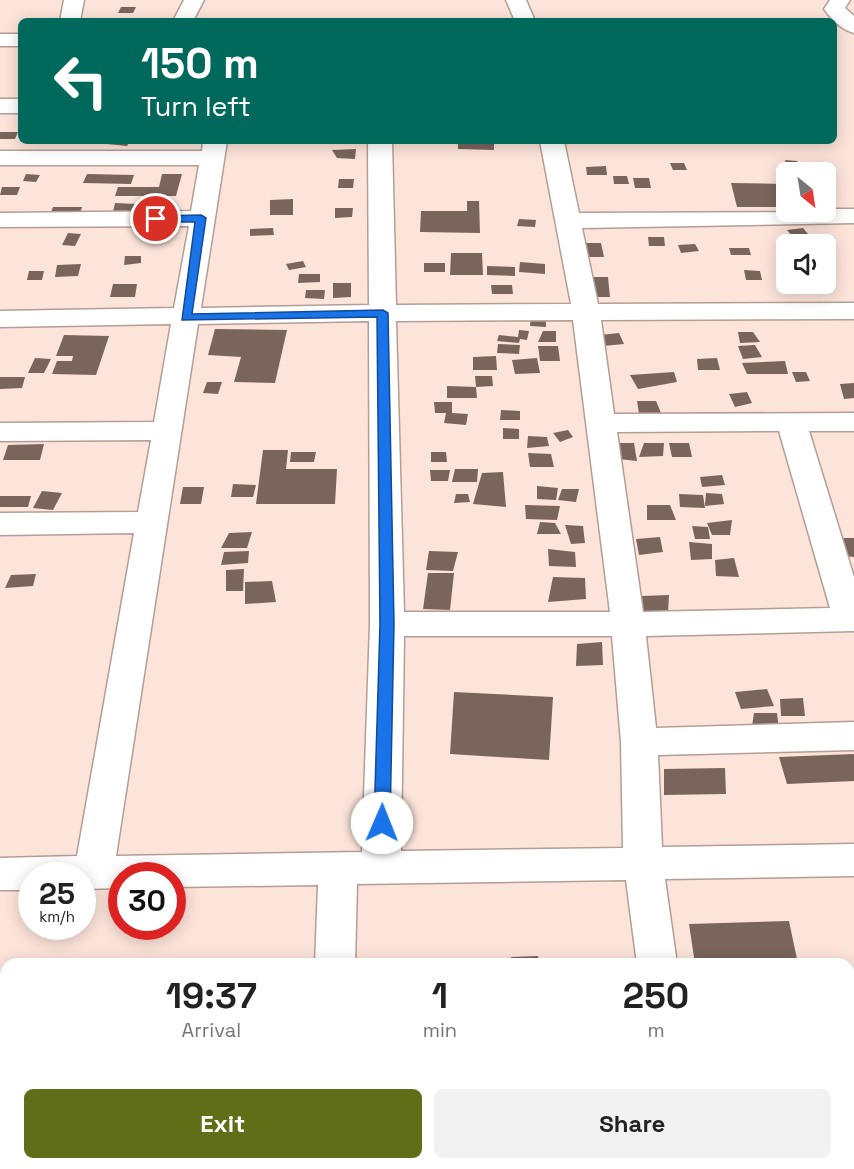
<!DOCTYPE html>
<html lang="en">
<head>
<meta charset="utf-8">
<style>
	:root { --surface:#fff; --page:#f2f2f2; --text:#222; --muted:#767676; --accent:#606e18 }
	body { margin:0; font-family:"Space Grotesk",sans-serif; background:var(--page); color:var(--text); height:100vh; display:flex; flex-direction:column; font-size:22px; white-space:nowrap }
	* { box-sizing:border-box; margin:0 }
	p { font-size:20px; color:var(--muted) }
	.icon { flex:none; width:33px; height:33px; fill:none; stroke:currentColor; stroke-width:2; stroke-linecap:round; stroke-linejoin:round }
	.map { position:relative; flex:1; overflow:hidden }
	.sheet { position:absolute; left:0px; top:958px; width:855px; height:212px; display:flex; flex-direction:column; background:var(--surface); border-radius:18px 18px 0 0; box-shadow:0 3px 15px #0003 }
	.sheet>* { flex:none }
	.guide { position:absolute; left:18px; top:18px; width:819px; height:126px; border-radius:9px; box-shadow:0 3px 15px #0003; background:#00695c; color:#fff; overflow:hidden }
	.needle { width:39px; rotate:150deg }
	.controls { position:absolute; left:776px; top:162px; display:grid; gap:12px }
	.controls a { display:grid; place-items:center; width:60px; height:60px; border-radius:9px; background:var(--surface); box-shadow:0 3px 15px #0003; font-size:30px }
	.speed { position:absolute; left:18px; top:862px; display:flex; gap:12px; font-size:30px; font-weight:700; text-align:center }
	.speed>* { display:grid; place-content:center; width:78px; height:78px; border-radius:50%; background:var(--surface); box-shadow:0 3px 15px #0003; line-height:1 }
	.speed small { font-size:15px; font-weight:400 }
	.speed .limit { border:9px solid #d22; background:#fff; color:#111 }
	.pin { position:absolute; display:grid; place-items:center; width:51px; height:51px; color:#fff; margin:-26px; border:3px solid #fff; border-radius:50%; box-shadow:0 2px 6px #0007 }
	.me { position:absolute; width:66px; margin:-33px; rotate:1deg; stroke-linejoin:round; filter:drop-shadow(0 0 4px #0008) }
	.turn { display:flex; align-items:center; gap:21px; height:126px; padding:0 24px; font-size:27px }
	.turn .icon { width:78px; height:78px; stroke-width:2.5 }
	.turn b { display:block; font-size:42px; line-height:51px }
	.eta { display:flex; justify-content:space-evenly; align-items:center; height:102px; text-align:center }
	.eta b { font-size:36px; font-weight:700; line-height:42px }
	.primary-button { display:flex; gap:12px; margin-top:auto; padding:12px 24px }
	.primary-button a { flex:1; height:69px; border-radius:9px; background:var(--accent); color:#fff; font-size:24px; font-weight:700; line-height:69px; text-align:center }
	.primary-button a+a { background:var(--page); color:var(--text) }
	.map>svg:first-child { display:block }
	.building { fill:#7a655c }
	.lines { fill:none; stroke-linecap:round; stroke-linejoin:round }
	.minor-casing { stroke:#b49d94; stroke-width:3 }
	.minor { fill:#fff; fill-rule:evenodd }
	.route { fill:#1a73e8; stroke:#114b97; stroke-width:1.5 }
</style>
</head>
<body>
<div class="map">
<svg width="854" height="1169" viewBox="0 0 854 1169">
	<rect width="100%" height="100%" fill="#fde4da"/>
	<path class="building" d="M121,7H136L133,13H118Z
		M0,132H18L15,139H0Z
		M109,141H130L127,146L107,144Z
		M458,142L494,143V150L458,149Z
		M356,149L355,159L337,158L332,150Z
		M785,160L797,161L799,168H787Z
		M670,163H684L687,170H673Z
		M606,166L607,175H587L586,167Z
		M26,174L40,175L36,182L23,181Z
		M87,174L134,175L131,184L83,183Z
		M162,174H182L176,196H115L118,187H159Z
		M613,176H627L629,184H614Z
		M633,178H649L651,188H635Z
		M339,179H354L353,188H338Z
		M731,183L786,184V207H737Z
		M2,187H20L17,195H0Z
		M293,199V215H270V200Z
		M467,201H479L480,233L420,232L421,211H467Z
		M115,203L137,204L134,212H113Z
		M53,207H82L79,217H49Z
		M335,208H353L352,217L335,218Z
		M519,219L536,220L535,227L517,226Z
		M273,228L274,235L250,236V229Z
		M803,228L808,234L792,236L787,230Z
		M68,233L81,234L75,246L62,245Z
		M648,237H664L665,246H649Z
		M582,243H601L604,257H585Z
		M695,244L699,251L681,253L678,245Z
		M729,248H749L751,255H731Z
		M451,253H482L483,275H450Z
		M125,256H141V263L124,265Z
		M303,261L306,267L289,270L286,264Z
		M520,262L545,264V274L519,272Z
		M424,263H445V272H424Z
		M81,264L78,276L55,277L57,265Z
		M487,266L515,267V276L487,275Z
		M744,270L760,271L762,280H746Z
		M29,271H44L42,280H27Z
		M299,274H320V282L298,283Z
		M590,277H608L610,297H591Z
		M333,283H351V297L333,298Z
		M113,284H137L135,297H110Z
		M787,284H803L806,294H790Z
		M491,285H512L513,294H492Z
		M306,290H325L324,299L305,298Z
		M531,315H546V327L530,326Z
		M215,329L287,330L275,383L234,382L241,357L208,355Z
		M519,330L529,331L527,340L520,339L519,343L497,341L499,335L518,337Z
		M543,331H556V342H538Z
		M738,332H753L760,342L740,343Z
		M619,333L624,344L603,346L600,335Z
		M64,335L109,336L96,375L52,374L57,361H72L73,356H56Z
		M498,344L520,345L519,354L497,353Z
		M755,345L762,357L743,359L738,346Z
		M538,346H558L560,361H540Z
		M496,356L497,370H473V357Z
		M35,358L51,359L44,373H28Z
		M537,358L540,373L515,374L512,360Z
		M717,358L720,370H698L697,359Z
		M785,361L788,374H747L742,363Z
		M674,372L677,382L638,389L630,375Z
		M792,372H806L810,381L796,382Z
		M475,376H492L493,386L476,387L477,398H447V386L476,387Z
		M0,377H25L22,388L0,389Z
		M207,382H222L218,394L203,393Z
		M854,383V398L844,399L840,384Z
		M747,392L752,403L735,407L729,394Z
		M637,401H656L661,413L639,414Z
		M434,402H452V413L468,414L466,425L444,423L446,413H435Z
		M501,410L520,411V420H500Z
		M503,428L519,429V439H503Z
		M568,430L573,437L560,442L553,433Z
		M528,436L547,437L549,446L527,448Z
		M620,443H634L637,461L618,459Z
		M644,443H664L663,456L639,457Z
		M669,443H689L692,457H672Z
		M44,444L40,460H3L8,445Z
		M263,450H288L286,469H337L335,504H256Z
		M291,452H316L314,462H290Z
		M431,452H446L447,462H431Z
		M528,453L551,454L554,467H530Z
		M455,469H478L477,482H452Z
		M430,470H450L448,481H431Z
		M503,472L506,507L473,504L482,473Z
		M722,475L725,485L702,487L700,477Z
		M233,484L256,485L253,497H231Z
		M537,486L558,488L556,500L537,499Z
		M183,487H204L201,504H180Z
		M562,489H579L576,502L558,500Z
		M42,491L62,493L53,510L33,508Z
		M706,493L722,494L724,504L705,506Z
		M456,494H468L470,502L454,503Z
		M679,494L703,495L705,508L680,507Z
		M0,496H31L28,507H0Z
		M525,505L560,506L557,520L526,519Z
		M647,505H670L676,520H647Z
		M732,520L730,535H712L707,523Z
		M540,522L555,523L561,534H537Z
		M565,525L583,526L585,543L571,544Z
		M692,526L708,527L710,539H695Z
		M252,532L247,548H221L229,533Z
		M660,537L663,552L639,555L636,539Z
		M838,538H854V557L842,556Z
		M689,542L712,544V559L691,560Z
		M548,549L575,552L576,567L549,566Z
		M249,551L248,563L221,565L224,552Z
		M429,551L458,552L453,571L426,570Z
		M734,558L739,577L716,576L715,560Z
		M244,569L243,591H226V570Z
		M428,573H454L450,610L423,609Z
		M36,574L33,586L5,588L11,575Z
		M553,577L585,578L586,599L548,602Z
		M272,581L276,602L245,604V582Z
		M669,595L668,613L643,614L642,596Z
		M602,642L603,665L576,666L577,644Z
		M767,689L774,706L741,709L735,692Z
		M454,692L553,697L549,760L450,754Z
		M803,698L805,716H781L780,699Z
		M754,713H777L779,729L752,726Z
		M854,754V781L787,784L779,757Z
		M725,768L726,794L664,795V769Z
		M789,921L798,964H695L689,924Z
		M538,956L539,964H512L511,957Z
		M445,1164H477V1169H445Z
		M727,1164H763V1165L728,1169Z"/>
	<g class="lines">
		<g class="minor-casing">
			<path id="minor" d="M64,0H84L80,21H60Z
				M184,0H204L193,21H173Z
				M506,0H526L535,21H515Z
				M830,0H850L845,8L854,16V33C842,30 831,19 824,9Z
				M0,34H21V46H0Z
				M0,99H21V113H0Z
				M203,141H227L201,308L369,305L368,141H392L396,305L571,304L540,141H564L579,213L825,212V209H854V223L582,228L598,304L854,303V319L601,320L614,414L854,413V431H809L854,577V631L646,636L656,728L854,722V750L658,755L662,847L854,844V876L665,879L677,964H637L626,880L357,884L355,964H315L318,885L172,887V876H122V888L82,889V876H32V890H0V858L77,856L134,533L0,535V513L138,512L151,440L0,441V423L154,422L171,324L0,327V311L174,308L189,226L0,227V213L191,211L199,165H0V151H202ZM573,320L610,612H404L396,321ZM369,321L370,624L362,852L116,856L198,324ZM779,431L830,608L643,612L617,432ZM404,636H612L621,742L623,848L401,851Z
				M308,1164H354V1169H308Z
				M662,1164H708L709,1169H663Z"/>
		</g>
		<use href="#minor" class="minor"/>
	</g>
	<path class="route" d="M201,215L206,218L192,314L383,310L388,313L394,624L390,823L382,830L374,823L380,624L377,317L182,320L195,222H156L151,219L156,216Z"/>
</svg>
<div class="controls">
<a><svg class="needle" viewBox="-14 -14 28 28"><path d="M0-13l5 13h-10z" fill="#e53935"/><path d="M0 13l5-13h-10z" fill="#767676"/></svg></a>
<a><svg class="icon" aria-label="sound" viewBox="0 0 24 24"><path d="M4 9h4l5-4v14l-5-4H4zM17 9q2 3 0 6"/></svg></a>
</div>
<div class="speed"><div>25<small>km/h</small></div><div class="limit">30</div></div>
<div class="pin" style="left:156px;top:219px;background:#d93025"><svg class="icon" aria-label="arrive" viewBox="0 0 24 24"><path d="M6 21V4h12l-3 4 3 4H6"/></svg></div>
<svg class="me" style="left:382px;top:823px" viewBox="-20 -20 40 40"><circle r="19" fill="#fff"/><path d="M0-13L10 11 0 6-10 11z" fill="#1a73e8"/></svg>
<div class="guide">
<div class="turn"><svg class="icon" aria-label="left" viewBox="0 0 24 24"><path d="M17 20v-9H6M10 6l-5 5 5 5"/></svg><div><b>150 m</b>Turn left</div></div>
</div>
<section class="sheet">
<div class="eta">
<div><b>19:37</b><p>Arrival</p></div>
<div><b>1</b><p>min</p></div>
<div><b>250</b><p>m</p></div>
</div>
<div class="primary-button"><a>Exit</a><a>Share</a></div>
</section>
</div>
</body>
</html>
